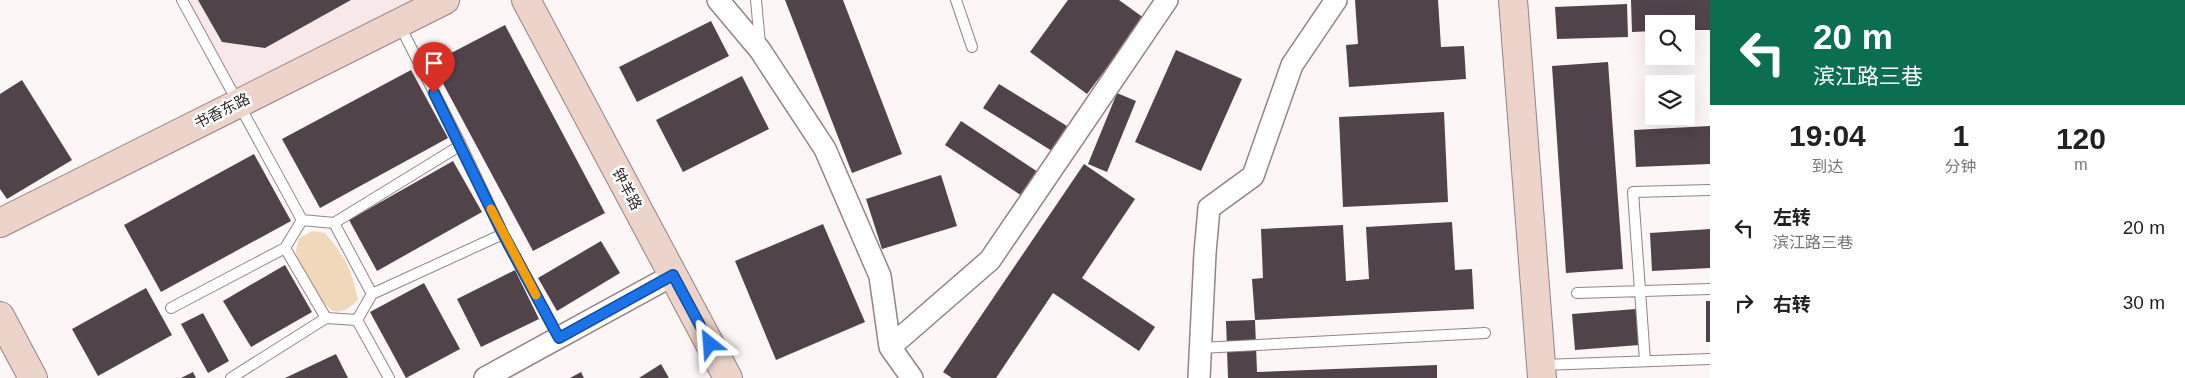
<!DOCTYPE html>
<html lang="zh">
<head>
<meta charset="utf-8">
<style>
	:root { --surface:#fff; --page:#f6f6f6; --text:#222; --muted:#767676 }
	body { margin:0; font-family:Helvetica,"Noto Sans SC",sans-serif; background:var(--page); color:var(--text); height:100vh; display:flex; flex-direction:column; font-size:19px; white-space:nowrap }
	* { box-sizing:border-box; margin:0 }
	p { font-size:16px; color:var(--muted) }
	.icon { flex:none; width:28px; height:28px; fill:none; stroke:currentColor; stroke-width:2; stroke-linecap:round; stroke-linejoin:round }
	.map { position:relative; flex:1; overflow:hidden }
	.panel { display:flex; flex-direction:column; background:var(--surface); width:475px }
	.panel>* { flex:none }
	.top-card { background:#0b6e4f; color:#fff; overflow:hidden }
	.tools { position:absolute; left:1645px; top:15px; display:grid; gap:10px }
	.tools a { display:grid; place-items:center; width:50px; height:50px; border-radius:0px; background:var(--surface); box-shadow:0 5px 20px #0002; font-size:25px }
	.pin { position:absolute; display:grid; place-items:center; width:42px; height:42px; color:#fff; margin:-51px -21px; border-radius:50% 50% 50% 0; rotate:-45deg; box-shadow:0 0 5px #0007 }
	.pin .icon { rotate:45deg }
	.me { position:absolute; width:55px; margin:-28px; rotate:332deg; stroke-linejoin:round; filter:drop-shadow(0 0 4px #0008) }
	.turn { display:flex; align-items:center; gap:18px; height:105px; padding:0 20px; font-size:22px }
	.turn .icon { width:65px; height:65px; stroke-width:2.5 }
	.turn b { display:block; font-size:35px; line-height:42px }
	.eta { display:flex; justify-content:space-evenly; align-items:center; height:85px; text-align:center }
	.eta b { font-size:30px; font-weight:700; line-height:35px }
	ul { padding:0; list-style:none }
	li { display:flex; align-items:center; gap:15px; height:75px; padding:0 20px }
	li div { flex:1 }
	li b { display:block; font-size:19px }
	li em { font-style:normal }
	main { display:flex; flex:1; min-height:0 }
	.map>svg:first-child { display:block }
	.built { fill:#f9e8e9 }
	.green { fill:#f2d8bb }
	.building { fill:#504349 }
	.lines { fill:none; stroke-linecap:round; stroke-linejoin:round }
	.lane-casing { stroke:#948384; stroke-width:12 }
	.street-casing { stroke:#948384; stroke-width:24 }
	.secondary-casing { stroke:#948384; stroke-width:30 }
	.lane { stroke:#fff; stroke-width:10 }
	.street { stroke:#fff; stroke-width:21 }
	.secondary { stroke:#ecd4ca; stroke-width:28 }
	.route-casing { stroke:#114b97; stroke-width:12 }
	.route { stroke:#1a73e8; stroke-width:9 }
	.slow { stroke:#f59e0b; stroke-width:9 }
	.labels { text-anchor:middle; stroke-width:5; stroke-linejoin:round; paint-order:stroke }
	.street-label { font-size:15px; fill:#312a2a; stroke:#fff }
</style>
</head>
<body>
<main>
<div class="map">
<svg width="1710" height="378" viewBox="0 0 1710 378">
	<rect width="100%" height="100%" fill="#fdf6f6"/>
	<path class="built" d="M187,0H417L235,88Z"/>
	<path class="green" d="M313,231L325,233C346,258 351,268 358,300C351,306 344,314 334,311C321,306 299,267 296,253C296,248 298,242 299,238Z"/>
	<path class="building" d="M198,0H351L265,48L222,42Z
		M785,0H843L902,154L852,173Z
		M1068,0H1119L1144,18L1087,94L1030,52Z
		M1355,0H1438L1441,47L1464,46L1466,79L1349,87L1346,45L1358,44Z
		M1631,0H1710V30H1686V24H1654V31L1632,32Z
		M1627,4L1628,37L1557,39L1555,7Z
		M711,21L729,56L637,102L619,67Z
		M505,25L605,213L533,251L432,63Z
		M1176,50L1242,79L1201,171L1135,142Z
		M1608,62L1623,269L1566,273L1552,66Z
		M411,70L448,138L320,208L282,139Z
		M742,76L769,129L683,172L656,120Z
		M22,80L72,160L7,199L0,189V94Z
		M999,84L1067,126L1052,151L983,108Z
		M1117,93L1136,101L1107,172L1088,164Z
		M1444,112L1448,202L1343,207L1339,117Z
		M961,121L1038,172L1022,196L945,145Z
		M1710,126V164L1636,167L1634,130Z
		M254,154L291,221L161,292L124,225Z
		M453,161L482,212L377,271L349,220Z
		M1084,164L1135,199L1082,278L1155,327L1139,351L1053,293L996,378H952L943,372Z
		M941,175L957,226L882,249L866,199Z
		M1452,222L1455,270L1472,269L1474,309L1255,320L1257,372L1437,365V378H1228L1226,321L1255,320L1252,279L1263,278L1261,229L1343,225L1346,281L1369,279L1366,227Z
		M823,224L865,322L776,360L735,261Z
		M1710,229V268L1652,271L1650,233Z
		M601,241L620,273L557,311L538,278Z
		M285,265L312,312L251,347L223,301Z
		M515,270L539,319L481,347L457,299Z
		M424,283L460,349L406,378L370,312Z
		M146,288L172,335L98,376L72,329Z
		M1706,301H1710V342H1706Z
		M1636,309L1639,345L1575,350L1572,314Z
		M203,313L229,361L208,373L181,324Z
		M336,354L348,378H285Z
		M661,364L669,378H639Z
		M193,372L196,378H181Z
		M581,372L584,378H570Z"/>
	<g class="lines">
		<g class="lane-casing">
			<path id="lane" d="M182,0L302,220L285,248L326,318L357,320L389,378
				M756,0L760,44
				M956,0L972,47
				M399,24L461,145
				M302,220L334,223L372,294L357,320
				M334,223L461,145L503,234
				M1577,293L1710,289
				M372,294L503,234L559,338
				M171,308L285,248
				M1200,348L1485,333
				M1645,361L1633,192L1710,190
				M1542,365L1710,359
				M231,378L326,318"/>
		</g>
		<g class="street-casing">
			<path id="street" d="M718,0L760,50L825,149L880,276L890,347
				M485,378L673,275
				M912,378L890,347L990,260L1167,0
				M1199,378L1205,253L1209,208L1253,176L1292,65L1336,0"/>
		</g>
		<g class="secondary-casing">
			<path id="secondary" d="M526,0L728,378
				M1513,0L1542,378
				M0,223L445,0
				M0,316L33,378"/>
		</g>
		<use href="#lane" class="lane"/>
		<use href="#street" class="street"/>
		<use href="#secondary" class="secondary"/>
	</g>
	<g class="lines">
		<g class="route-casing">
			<path id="route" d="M434,93L503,234L559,338L673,275L710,344"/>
		</g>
		<use href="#route" class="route"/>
		<path class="slow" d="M491,209L536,295"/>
	</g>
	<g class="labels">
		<g class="street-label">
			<text transform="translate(222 111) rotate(-27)" y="5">书香东路</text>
			<text transform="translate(627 189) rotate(62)" y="5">钟羊路</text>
		</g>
	</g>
</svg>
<div class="tools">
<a><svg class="icon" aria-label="search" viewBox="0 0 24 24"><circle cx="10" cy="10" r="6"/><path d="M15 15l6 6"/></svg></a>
<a><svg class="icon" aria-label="layers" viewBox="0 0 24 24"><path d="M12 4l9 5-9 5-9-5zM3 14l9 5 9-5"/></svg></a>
</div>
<div class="pin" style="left:434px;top:93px;background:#d93025"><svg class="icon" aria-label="arrive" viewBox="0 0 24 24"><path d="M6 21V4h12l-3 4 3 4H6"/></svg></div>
<svg class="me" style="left:710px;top:344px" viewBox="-20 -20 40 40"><path d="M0-17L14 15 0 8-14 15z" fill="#1a73e8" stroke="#fff" stroke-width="4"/></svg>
</div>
<section class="panel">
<div class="top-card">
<div class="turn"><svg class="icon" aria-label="left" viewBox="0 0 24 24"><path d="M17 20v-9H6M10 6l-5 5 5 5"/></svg><div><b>20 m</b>滨江路三巷</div></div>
</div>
<div class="eta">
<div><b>19:04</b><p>到达</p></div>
<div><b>1</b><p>分钟</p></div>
<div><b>120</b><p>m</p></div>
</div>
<ul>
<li><svg class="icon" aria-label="left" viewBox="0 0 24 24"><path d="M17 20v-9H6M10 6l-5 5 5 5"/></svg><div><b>左转</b><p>滨江路三巷</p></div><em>20 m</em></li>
<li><svg class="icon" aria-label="right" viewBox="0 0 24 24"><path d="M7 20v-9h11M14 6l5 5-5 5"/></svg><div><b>右转</b></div><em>30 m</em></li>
</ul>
</section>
</main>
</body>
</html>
